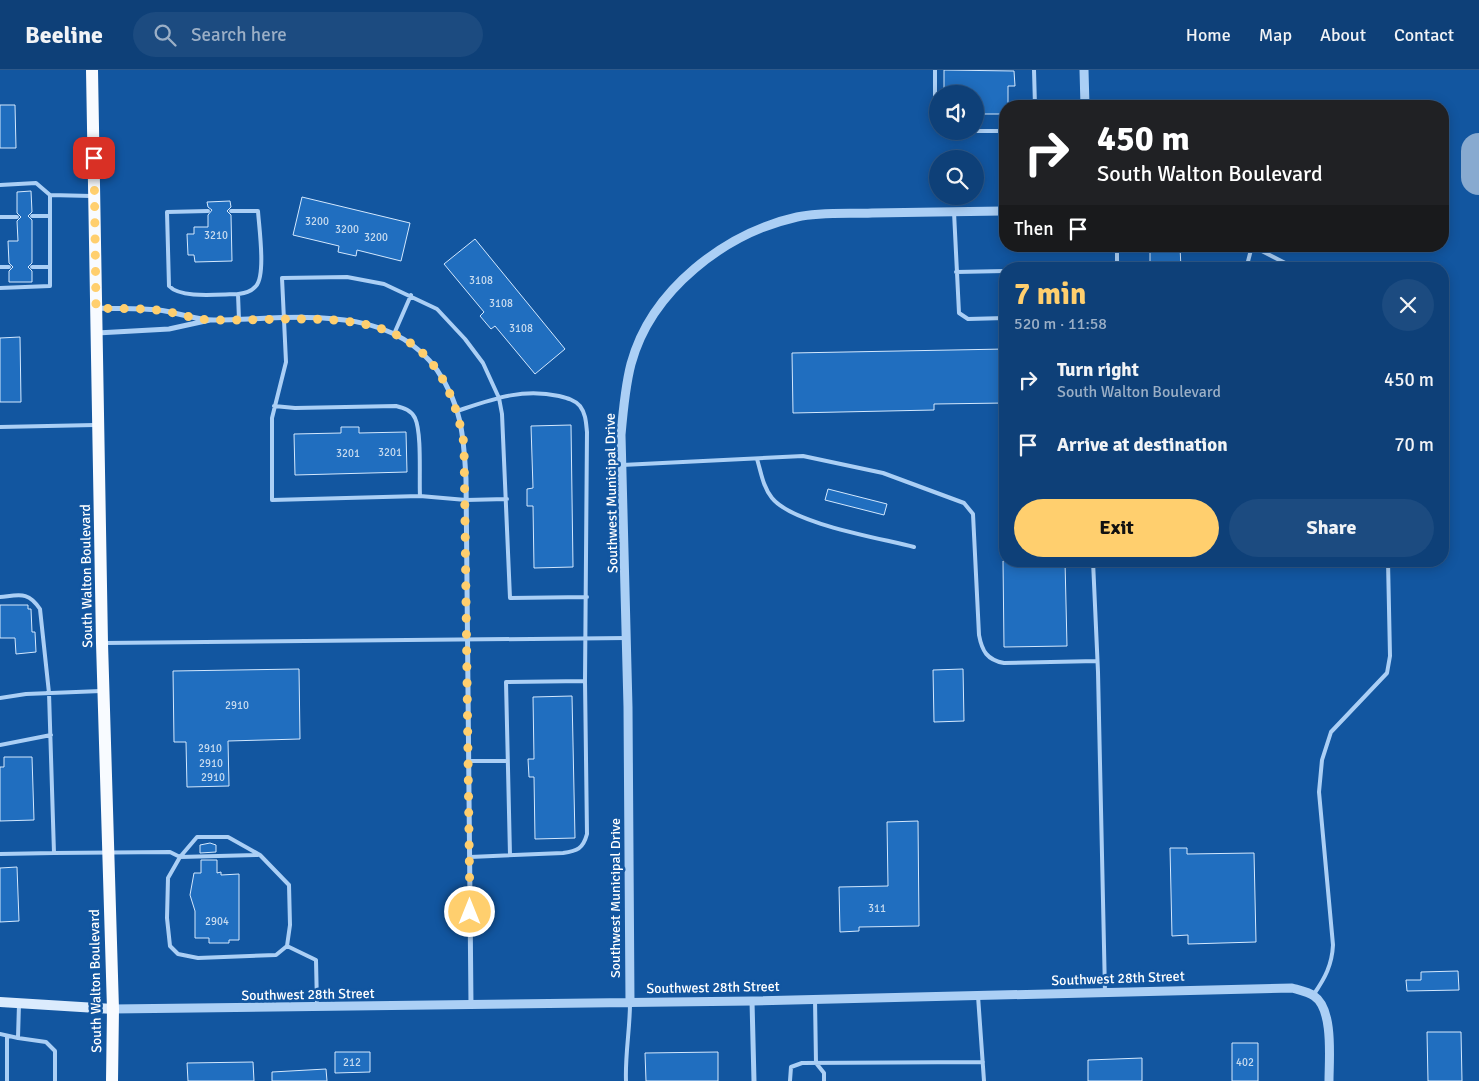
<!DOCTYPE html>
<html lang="en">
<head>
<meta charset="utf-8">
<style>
	:root { --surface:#0e4078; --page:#1c4b80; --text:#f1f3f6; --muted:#9bafc6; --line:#2e598a; --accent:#ffcf6e }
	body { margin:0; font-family:Signika,sans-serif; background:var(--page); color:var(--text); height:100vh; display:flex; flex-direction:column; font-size:19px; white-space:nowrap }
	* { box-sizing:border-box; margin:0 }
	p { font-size:16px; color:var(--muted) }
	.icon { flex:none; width:28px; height:28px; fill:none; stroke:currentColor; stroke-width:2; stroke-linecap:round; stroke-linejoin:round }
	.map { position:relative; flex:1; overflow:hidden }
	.panel { position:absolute; left:999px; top:192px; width:450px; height:305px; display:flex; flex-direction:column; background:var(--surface); border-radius:20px; box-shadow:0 2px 12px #0003,0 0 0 1px var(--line) }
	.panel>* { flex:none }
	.top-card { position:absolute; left:999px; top:30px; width:450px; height:152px; border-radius:20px; box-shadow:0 2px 12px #0003,0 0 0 1px var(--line); background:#202124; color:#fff; overflow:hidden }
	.controls { position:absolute; left:929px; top:15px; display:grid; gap:10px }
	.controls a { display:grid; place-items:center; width:55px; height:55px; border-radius:50%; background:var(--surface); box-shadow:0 2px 12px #0003,0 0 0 1px var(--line); font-size:25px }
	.pin { position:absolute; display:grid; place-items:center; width:42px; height:42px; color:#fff; margin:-21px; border-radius:10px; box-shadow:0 2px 8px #0006 }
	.me { position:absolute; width:55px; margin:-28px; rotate:0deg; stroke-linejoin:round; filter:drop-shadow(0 0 4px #0008) }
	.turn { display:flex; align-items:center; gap:18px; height:105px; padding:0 15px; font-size:22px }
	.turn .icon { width:65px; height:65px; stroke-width:2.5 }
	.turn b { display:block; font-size:35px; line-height:42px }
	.then { display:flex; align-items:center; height:48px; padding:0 15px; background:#0003; gap:10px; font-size:19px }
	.round { display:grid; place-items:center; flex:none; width:52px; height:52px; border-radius:26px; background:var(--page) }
	.headline { display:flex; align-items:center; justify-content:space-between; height:85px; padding:0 15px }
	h1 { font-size:30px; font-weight:700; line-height:38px; color:var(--accent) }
	.action { display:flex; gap:10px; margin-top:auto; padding:10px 15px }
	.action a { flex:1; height:58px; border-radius:30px; background:var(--accent); color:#111; font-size:20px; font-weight:700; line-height:58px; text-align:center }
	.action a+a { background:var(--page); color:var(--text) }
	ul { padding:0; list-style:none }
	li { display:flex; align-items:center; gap:15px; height:65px; padding:0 15px }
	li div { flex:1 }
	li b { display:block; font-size:19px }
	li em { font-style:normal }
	header { display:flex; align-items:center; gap:30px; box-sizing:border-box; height:70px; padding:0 25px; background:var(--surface); border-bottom:1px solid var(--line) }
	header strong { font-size:24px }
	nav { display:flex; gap:28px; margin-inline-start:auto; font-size:18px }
	.search { width:350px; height:45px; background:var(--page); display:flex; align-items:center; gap:12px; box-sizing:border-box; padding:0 18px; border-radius:28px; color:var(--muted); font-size:19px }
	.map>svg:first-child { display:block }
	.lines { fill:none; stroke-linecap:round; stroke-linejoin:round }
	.taxiway { stroke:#88aad0; stroke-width:36 }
	.building { fill:#206ebf; stroke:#d3e8fe }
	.service { stroke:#abcff5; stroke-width:4 }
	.minor { stroke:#abcff5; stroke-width:5 }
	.tertiary { stroke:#abcff5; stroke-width:9 }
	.secondary { stroke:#dbebfd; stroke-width:10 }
	.primary { stroke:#f8fbff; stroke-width:12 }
	.route { stroke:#ffcf6e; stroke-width:9; stroke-dasharray:0 16.2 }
	.labels { text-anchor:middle; stroke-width:5; stroke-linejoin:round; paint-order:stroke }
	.number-label { font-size:11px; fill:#c7dbef }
	.street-label { font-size:14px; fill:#fff; stroke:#1256a0 }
</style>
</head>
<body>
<header>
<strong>Beeline</strong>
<div class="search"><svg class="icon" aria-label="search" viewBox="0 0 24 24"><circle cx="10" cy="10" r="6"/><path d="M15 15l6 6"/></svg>Search here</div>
<nav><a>Home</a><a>Map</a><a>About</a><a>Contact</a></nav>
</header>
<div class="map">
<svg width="1479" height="1011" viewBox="0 0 1479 1011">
	<rect width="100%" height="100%" fill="#1256a0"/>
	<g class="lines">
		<path class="taxiway" d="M1479,81V107"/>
	</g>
	<path class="building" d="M944,0L1014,1L1015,16H1008V36H1005V44H975V24H944Z
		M0,35H15L16,78H0Z
		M31,121L32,142L28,146L32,150V193L28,197L32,201V212H9V201L13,197L9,193L8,171H18L17,151L21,147L17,143V122Z
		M302,127L410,153L401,191L357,180L356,186L338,182L339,176L293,165Z
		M230,131L231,137L227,141L231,145L232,191L195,192L194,185H188L187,164H194V157H208V145L212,140L208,137L207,132Z
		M475,169L565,279L535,304L495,256L491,259L480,246L484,242L444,194Z
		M1150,176H1180L1181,199H1150Z
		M20,267L21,332H0V268Z
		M1005,279V333L934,334V340L793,343L792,283Z
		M571,355L573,497L534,498L533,436H527V419L533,418L531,356Z
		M341,357H359V363L406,362L407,402L295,405L294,364L341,363Z
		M828,419L887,434L884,445L825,430Z
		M1003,491H1065L1067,576L1004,577Z
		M0,535H28V539H31L32,562H35L36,582L16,584L15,568H0Z
		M299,599L300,669L228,671L229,716L187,717L186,672H174L173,601Z
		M963,599L964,651L934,652L933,600Z
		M572,626L575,768L535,769L534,707H529L528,689H534L533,627Z
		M4,687H32L34,750L0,751V697H4Z
		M918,751L919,856L859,857V861L840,862L839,817L888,816L887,752Z
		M210,773L216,775V782L200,783V775Z
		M1170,778H1187V784L1254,783L1256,872L1188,874V865L1172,866Z
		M201,790H217V803L221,802V805L239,804V870H229V873H209V868H195V841L190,825L194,803H201Z
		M17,797L19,851L0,852V798Z
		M1458,901L1459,920L1407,921L1406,910H1421V902Z
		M1427,962H1461L1462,1011H1428Z
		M1232,973H1258V1011H1232Z
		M335,982H370V1002L335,1003Z
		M718,982V1011H646L645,983Z
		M1142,988V1011H1088V990Z
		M253,992L254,1011H188L187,993Z
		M326,999L327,1011H272V1002Z"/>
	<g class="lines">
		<path class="service" d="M935,0V40L938,46
			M1034,0L1035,36
			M954,61H1005
			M0,115L36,113L50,125L91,126
			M208,141L167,142L169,216C181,229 220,224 238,224L239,250
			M231,141H258C259,157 266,205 256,216C251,222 244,223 238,224
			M954,142L959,243L968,249L1005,248
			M32,146H50
			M0,147H17
			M1117,176V199
			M1252,176L1297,199
			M0,197H9
			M32,197H50
			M1103,199L1117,198
			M1246,199L1252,176
			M956,202L1005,201
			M0,218L50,216V125
			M394,264L411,225
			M274,336L295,338L396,336C404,338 411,340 415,348C422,363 419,408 420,426
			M457,341C493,329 521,318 559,326C567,328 575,330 580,336C586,344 586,353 587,362L585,611L587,764C583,779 577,781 563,783L470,787
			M0,357L95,355
			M757,389C761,402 763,417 772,428C793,454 880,468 914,477
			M622,395L803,386L883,403L964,433L973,444L979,565C982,581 987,590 1004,593L1097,591
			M507,429L466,430L420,426L272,430V348L286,292L282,208L347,207L384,214L437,239L465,269L483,293L499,328L502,344L510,528L587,527
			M1093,491L1098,602L1105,922
			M0,527C20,525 28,521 40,539L49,623L54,783L170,782L180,787L168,808L167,848L170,876L178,884L198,888L276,885L287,876L290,855L289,815L260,785L228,767H197L180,787
			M104,573L627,568
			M0,628L26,624L101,621
			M0,675L51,665
			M469,691H508
			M0,784L54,783
			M510,785L506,612L585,611
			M180,787L258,785
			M287,876L316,890L317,935
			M1314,924C1325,908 1332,895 1333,875L1319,722L1322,690L1331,662L1387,603L1390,586L1388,491
			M978,926L984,1011
			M815,929L816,993L824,1003V1011
			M19,934L18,968L46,972L55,981V1011
			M0,964L18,968
			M7,966V1011
			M626,1011C625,984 630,959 630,933
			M790,1011L791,997L802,993L983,992"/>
		<path class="minor" d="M97,238C117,239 138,238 158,240C176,242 196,250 214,250C288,250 387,230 437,300C448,316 456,333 460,352C464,371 465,390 466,409L471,935
			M97,263L169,259L210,250
			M752,931L754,1011"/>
		<path class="tertiary" d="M1084,0L1085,36
			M630,933L628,637L621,365C623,341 625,317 631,294C651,220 725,163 797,147C821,142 848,144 872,143C917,142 961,142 1005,141
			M113,939L752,931L1292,918C1299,920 1309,922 1314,926C1334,939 1329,990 1329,1011"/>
		<path class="secondary" d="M0,932L113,939"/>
		<path class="primary" d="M92,0L102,573L113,939L112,1011"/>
	</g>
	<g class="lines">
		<path class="route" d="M94,88L96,238C116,239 137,238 157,240C176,242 195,250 213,250C330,252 438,223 464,374L470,842"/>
	</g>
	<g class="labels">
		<g class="number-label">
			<text x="317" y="155">3200</text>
			<text x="347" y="163">3200</text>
			<text x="216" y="169">3210</text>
			<text x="376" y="171">3200</text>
			<text x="481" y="214">3108</text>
			<text x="501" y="237">3108</text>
			<text x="521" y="262">3108</text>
			<text x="390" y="386">3201</text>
			<text x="348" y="387">3201</text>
			<text x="237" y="639">2910</text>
			<text x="210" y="682">2910</text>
			<text x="211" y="697">2910</text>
			<text x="213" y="711">2910</text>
			<text x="877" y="842">311</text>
			<text x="217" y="855">2904</text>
			<text x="352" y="996">212</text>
			<text x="1245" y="996">402</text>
		</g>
		<g class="street-label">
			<text transform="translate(611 423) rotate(-91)" y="5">Southwest Municipal Drive</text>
			<text transform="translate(86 506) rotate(-91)" y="5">South Walton Boulevard</text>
			<text transform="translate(615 828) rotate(-90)" y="5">Southwest Municipal Drive</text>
			<text transform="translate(1118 908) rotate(-2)" y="5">Southwest 28th Street</text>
			<text transform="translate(95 911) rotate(-91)" y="5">South Walton Boulevard</text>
			<text transform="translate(713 917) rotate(-1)" y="5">Southwest 28th Street</text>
			<text transform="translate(308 924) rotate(-1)" y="5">Southwest 28th Street</text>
		</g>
	</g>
</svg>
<div class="controls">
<a><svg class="icon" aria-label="sound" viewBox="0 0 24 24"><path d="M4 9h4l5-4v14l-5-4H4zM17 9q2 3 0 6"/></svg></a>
<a><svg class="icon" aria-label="search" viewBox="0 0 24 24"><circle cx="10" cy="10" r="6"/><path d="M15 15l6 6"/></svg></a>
</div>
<div class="pin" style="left:94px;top:88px;background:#d93025"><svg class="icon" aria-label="arrive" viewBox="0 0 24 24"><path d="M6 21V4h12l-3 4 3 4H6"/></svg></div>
<svg class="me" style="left:470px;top:842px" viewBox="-20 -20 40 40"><circle r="17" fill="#ffcf6e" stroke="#fff" stroke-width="3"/><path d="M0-11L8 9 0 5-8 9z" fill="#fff"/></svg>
<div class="top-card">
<div class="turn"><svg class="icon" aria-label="right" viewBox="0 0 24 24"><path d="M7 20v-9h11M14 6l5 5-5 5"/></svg><div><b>450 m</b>South Walton Boulevard</div></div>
<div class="then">Then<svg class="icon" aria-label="arrive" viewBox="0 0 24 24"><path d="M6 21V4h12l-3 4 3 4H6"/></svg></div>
</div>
<section class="panel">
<div class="headline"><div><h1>7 min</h1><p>520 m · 11:58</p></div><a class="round"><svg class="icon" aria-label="close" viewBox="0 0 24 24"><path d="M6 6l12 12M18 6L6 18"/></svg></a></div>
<ul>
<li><svg class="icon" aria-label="right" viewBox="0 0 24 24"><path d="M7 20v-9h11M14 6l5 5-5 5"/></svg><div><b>Turn right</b><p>South Walton Boulevard</p></div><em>450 m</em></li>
<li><svg class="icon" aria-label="arrive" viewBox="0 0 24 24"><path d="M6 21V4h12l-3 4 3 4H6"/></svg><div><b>Arrive at destination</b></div><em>70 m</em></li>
</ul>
<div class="action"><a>Exit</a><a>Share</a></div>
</section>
</div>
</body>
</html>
